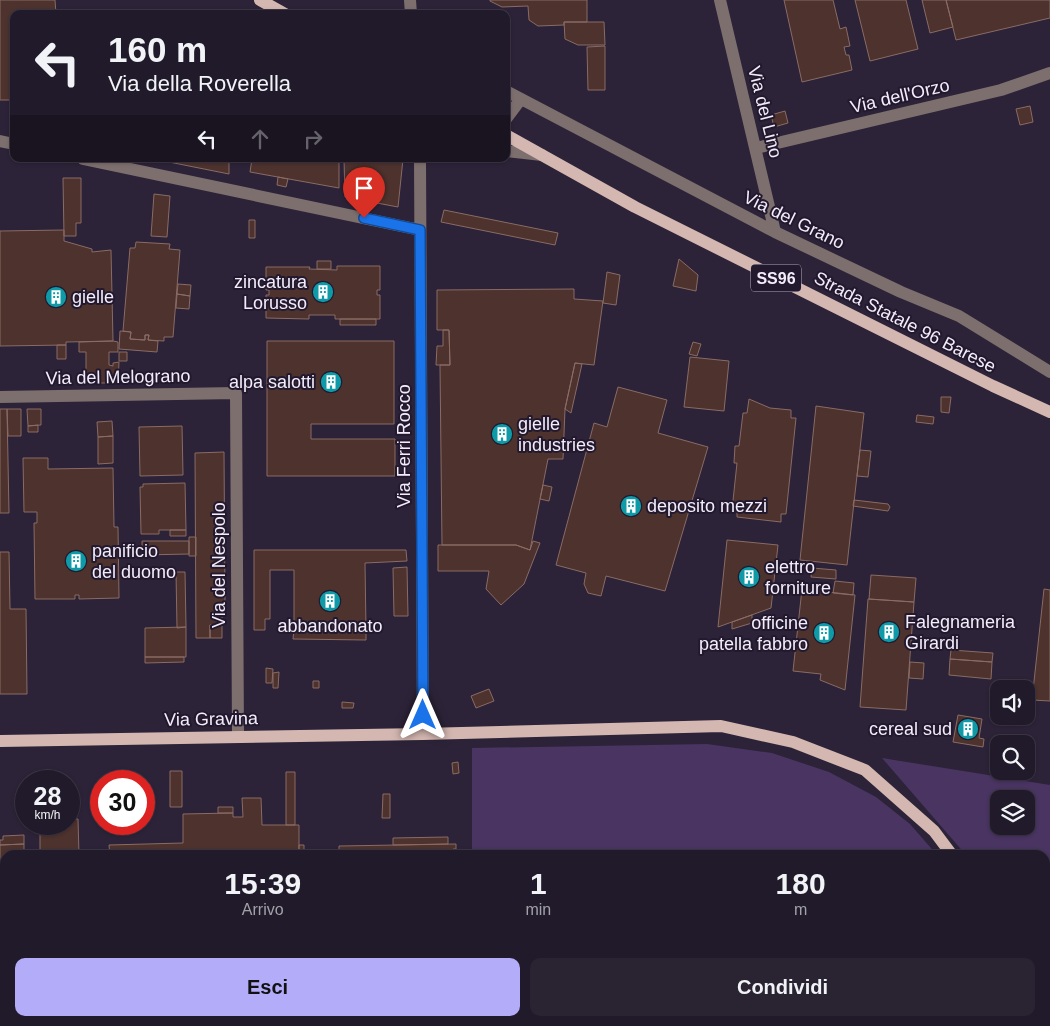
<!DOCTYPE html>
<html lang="it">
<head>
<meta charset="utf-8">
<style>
	:root { --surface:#211a2a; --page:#292332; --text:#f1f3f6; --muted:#a2a1a8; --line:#3e3847; --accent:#b3acf9 }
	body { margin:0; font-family:Arial,sans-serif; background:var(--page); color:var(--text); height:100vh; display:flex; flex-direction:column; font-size:19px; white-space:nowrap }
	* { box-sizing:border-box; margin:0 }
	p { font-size:16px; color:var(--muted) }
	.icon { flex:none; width:28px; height:28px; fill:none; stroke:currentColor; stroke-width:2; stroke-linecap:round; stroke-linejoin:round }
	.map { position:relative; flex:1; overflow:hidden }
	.side { position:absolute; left:0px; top:850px; width:1050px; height:176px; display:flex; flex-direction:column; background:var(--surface); border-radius:15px 15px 0 0; box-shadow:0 1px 4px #0004,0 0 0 1px var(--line) }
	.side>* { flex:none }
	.hud { position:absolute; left:10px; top:10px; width:500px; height:152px; border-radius:10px; box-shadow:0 1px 4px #0004,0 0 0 1px var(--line); background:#211a2a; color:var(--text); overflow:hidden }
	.buttons { position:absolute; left:990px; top:680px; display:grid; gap:10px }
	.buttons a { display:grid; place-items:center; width:45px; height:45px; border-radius:10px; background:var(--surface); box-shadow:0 1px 4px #0004,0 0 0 1px var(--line); font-size:25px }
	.speed { position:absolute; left:15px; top:770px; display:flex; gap:10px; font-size:25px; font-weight:700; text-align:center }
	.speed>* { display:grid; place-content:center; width:65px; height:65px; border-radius:50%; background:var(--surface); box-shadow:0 1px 4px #0004,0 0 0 1px var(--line); line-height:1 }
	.speed small { font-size:12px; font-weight:400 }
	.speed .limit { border:8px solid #d22; background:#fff; color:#111 }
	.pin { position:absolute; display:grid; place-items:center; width:42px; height:42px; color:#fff; margin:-51px -21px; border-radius:50% 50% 50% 0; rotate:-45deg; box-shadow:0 0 5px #0007 }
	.pin .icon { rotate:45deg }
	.me { position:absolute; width:55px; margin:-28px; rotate:0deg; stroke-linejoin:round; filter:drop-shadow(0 0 4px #0008) }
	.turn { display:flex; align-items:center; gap:18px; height:105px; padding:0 15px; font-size:22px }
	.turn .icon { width:65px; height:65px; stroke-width:2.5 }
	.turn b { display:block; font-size:35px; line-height:42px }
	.lanes { display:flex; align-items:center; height:48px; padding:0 15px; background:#0003; justify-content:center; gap:25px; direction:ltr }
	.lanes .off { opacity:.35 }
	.eta { display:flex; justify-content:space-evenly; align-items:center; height:85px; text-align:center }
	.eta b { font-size:30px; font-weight:700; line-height:35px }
	.button { display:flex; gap:10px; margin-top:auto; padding:10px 15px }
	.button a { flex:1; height:58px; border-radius:10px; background:var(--accent); color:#111; font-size:20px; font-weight:700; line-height:58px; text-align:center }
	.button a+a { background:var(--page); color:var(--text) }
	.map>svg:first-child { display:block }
	.green { fill:#493462; fill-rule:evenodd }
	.building { fill:#4d322d; stroke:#8a6b65 }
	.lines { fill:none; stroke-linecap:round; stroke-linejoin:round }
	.minor { stroke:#7d6f6d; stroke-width:12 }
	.major { stroke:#d4b7b1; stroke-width:12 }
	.route-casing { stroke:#114b97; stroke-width:12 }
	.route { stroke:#1a73e8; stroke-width:9 }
	.labels { text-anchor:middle; stroke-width:4; stroke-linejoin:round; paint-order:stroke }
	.shield { fill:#23192e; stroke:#b5adbe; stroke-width:1 }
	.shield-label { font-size:16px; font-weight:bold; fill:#f3edfb }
	.street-label { font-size:18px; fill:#f3edfb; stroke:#23192e }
	.poi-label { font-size:18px; fill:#f3edfb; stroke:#23192e; text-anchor:start }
</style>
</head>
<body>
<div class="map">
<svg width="1050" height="1026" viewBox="0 0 1050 1026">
	<rect width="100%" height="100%" fill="#2c2338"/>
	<path class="green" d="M707,744L772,753L829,772L876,797L910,824L937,855H472V748Z
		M882,758L1050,785V1026H1040L1039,1021H1045V855H966ZM999,799H1026V826H999Z
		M471,1021H1010L1011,1026H471Z"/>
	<path class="building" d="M0,0H55L56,14H14V100H0Z
		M490,0H587V22H564V25L538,26L529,20L528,6L502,7L490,1Z
		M784,0H833L840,29L846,27L850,46L844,47L846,55H849L852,70L802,82Z
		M855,0H906L918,49L870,61Z
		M922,0H946L953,27L930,33Z
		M946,0H1050V18L956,40Z
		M564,22H604L605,45H578L565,39Z
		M605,46V90H588L587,47Z
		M1030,106L1033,122L1020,125L1016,109Z
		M785,111L788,123L774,127L771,115Z
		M154,159H229V174Z
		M252,159H339V188L250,172Z
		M344,159H403L398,207L345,197Z
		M278,177L288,179L286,187L277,185Z
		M63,178H81V223H76V236H64Z
		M154,194L170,196L167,237L151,236Z
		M444,210L558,233L555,245L441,222Z
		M249,220H255V238H249Z
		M64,230V241L92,249V252L111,250L113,341L66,342V345L0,346V231Z
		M136,242L170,244L169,249L180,250L173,337H164V341L148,340L149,335H145V340L130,339L131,332L123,331L130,248H135Z
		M679,259L698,275L696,291L673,286Z
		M317,261H331V269H317Z
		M337,266H380V290H377V295H380V319H335V315H309V319L266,318V295H269V290H266V267H310L309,269L337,270Z
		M607,272L620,275L616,305L603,303Z
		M178,284L191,285L190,296L177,294Z
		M574,289V299L603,301L594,365L575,363L565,409L563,459H548L530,550L516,545H442L440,365H450L449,330H437V290Z
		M177,294L190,296L189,309L176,308Z
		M340,319H376V325H340Z
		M443,330H449L450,365H436L437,346H443Z
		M120,331L131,332L130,339L145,340V335H149L148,340L158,341L157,352L119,349Z
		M113,341L118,342V352H109V365L113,366V363L119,362L118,383H86V352H79V342Z
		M267,341H394V424H311V439H395V476H267Z
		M693,342L701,344L697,356L689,354Z
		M57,345H66V359H57Z
		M119,352H127V361H119Z
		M690,357L729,361L724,411L684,407Z
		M575,363L582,364L571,413L565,409Z
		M618,387L667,400L658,433L708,447L665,591L606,576L601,596L588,593L584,584L586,573L556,565L594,423L607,427Z
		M941,397H951L949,413L941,412Z
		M749,399L770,408L791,410V418H796L786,514H781V522L737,517V510H732L737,463H734L735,446H739L743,413H747Z
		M816,406L864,413L847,565L800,560Z
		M0,409H7L9,513H0Z
		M7,409H21V436H8Z
		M27,409H41V425L28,426Z
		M917,415L934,417L933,424L916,422Z
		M112,421L113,436L98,437L97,422Z
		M38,425V432H28V426Z
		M182,426L183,475L140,476L139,427Z
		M113,436V463L98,464V437Z
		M860,450L871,451L868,477L857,476Z
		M224,452L225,602H222V624L210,625V638H196L195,453Z
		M23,458H48V469L113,468L114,527H118L119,598L79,599V595H75V599H35L34,523H37V512H24Z
		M185,483L186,530H159V534H141L140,487H143V484Z
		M543,485L552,487L549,501L540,499Z
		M854,500L888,504L890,507L888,511L853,506Z
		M170,530H186V536H170Z
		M189,537H196V556H189Z
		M727,540L778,545L771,608L718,627Z
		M142,541H189V554L142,555Z
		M533,541L540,543L524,584L501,605L486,589L489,571H438V545H516L530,550Z
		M254,550H406L407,561L365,563L366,630L294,629V570H270V619H265V630H254Z
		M0,552H9L10,609H26L27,694H0Z
		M407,567L408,616H394L393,568Z
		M812,568L836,570V579L811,577Z
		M176,572H185L186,627L177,628Z
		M871,575L916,578L914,602L869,599Z
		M835,581L854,583L853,595L833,593Z
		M802,589L855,595L845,690L820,680L821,674L793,671Z
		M1044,589L1050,590V701L1032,700Z
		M868,599L914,602L906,710L860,707Z
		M752,615V623L732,629V622Z
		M222,624V638H210V625Z
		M186,627V657H145V628Z
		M294,629L366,630V640L293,639Z
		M951,650L993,653L992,662L950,659Z
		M145,657H184V662L145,663Z
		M950,659L992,662L991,679L949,675Z
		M910,662L924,663L923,679L909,678Z
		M266,668L273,669L272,683H266Z
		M279,672L278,688H273V673Z
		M313,681H319V688H313Z
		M489,689L494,701L476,708L471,696Z
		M342,702L354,703L353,708H342Z
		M958,715L982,719L979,738L984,739L983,747L953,742Z
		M458,762L459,773L453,774L452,763Z
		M170,771H182V807H170Z
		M286,772H295V825H286Z
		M92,791H101V812H93Z
		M383,794H390V818H382Z
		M242,798H261L262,825H299V855H110L109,845L183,843V814L233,813V817H243Z
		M218,807H233V813H218Z
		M69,819H78L79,855H40V824H69Z
		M24,835V844L0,845V840H3V836Z
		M448,837V844L393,845V838Z
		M24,844V855H5V953H0V845Z
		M456,844V849H453V855H339V846Z
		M299,845H304V855H299Z
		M75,1021H93V1026H75Z
		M93,1021H106V1026H93Z
		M320,1021H338L339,1026H320Z"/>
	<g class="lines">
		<path class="minor" d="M410,0L411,14
			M720,0L775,232
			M506,91L775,232L901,292L959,316L1050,372
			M506,119L521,99
			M0,141L14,144
			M756,148L1001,90L1050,73
			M506,151L542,155
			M83,159L420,230
			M420,159L423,734
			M0,397L236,393L238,736
			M0,972H5"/>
		<path class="major" d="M260,0L285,14
			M506,135L635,207L993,386L1050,412
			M0,741L423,734L721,726L793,742L865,770L934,831L952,855
			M1031,1021L1032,1026"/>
	</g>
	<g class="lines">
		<g class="route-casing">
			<path id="route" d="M364,218L420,230L423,715"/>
		</g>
		<use href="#route" class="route"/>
	</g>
	<defs>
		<g id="building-disc" transform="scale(1.125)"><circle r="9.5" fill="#0f9aa8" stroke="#23192e"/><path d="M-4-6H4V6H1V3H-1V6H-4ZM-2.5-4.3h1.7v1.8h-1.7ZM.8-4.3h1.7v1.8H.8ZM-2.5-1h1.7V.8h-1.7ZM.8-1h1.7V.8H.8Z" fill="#fff"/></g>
	</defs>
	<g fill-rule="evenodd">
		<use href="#building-disc" x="323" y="292"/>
		<use href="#building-disc" x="56" y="297"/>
		<use href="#building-disc" x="331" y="382"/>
		<use href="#building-disc" x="502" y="434"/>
		<use href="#building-disc" x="631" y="506"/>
		<use href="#building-disc" x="76" y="561"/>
		<use href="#building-disc" x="749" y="577"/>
		<use href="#building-disc" x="330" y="601"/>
		<use href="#building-disc" x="889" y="632"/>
		<use href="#building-disc" x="824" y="633"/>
		<use href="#building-disc" x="968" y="729"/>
	</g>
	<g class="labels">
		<rect class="shield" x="751" y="264.5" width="50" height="27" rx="4"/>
		<g class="shield-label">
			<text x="776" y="284">SS96</text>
		</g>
		<g class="street-label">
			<text transform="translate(900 96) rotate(-13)" y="6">Via dell'Orzo</text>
			<text transform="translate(765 112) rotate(76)" y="6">Via del Lino</text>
			<text transform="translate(794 220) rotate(26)" y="6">Via del Grano</text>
			<text transform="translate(905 322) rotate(27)" y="6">Strada Statale 96 Barese</text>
			<text transform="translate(118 377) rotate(-1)" y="6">Via del Melograno</text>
			<text transform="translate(404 446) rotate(-90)" y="6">Via Ferri Rocco</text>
			<text transform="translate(219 565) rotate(-90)" y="6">Via del Nespolo</text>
			<text transform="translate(211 719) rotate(-1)" y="6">Via Gravina</text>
		</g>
		<g class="poi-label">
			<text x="307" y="288" text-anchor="end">zincatura<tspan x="307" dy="21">Lorusso</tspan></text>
			<text x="72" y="303">gielle</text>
			<text x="315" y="388" text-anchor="end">alpa salotti</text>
			<text x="518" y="430">gielle<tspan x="518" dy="21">industries</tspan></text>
			<text x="647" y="512">deposito mezzi</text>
			<text x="92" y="557">panificio<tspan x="92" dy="21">del duomo</tspan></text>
			<text x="765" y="573">elettro<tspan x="765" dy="21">forniture</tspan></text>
			<text x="905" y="628">Falegnameria<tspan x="905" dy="21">Girardi</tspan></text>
			<text x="808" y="629" text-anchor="end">officine<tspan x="808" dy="21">patella fabbro</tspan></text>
			<text x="330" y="632" text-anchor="middle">abbandonato</text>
			<text x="952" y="735" text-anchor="end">cereal sud</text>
		</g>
	</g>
</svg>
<div class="buttons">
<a><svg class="icon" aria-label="sound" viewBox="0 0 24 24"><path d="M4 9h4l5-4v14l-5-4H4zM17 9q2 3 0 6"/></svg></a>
<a><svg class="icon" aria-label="search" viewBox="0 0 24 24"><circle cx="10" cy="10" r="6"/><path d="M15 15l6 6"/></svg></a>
<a><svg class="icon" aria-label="layers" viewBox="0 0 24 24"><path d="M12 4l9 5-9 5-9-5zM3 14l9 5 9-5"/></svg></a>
</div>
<div class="speed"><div>28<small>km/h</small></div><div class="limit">30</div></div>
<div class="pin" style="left:364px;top:218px;background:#d93025"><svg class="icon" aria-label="arrive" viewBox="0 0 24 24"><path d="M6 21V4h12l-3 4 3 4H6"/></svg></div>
<svg class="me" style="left:423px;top:715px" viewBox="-20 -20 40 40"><path d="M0-17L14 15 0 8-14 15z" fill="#1a73e8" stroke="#fff" stroke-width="4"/></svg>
<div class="hud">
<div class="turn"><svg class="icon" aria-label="left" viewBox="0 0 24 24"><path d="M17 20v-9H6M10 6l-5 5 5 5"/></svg><div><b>160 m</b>Via della Roverella</div></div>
<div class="lanes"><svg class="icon" aria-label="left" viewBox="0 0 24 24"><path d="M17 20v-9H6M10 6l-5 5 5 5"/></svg><svg class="icon off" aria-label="ahead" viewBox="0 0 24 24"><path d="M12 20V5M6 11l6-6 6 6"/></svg><svg class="icon off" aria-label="right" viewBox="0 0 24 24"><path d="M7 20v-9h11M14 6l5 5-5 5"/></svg></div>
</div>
<section class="side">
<div class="eta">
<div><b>15:39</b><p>Arrivo</p></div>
<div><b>1</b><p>min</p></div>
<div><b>180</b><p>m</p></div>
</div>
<div class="button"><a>Esci</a><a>Condividi</a></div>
</section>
</div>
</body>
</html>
